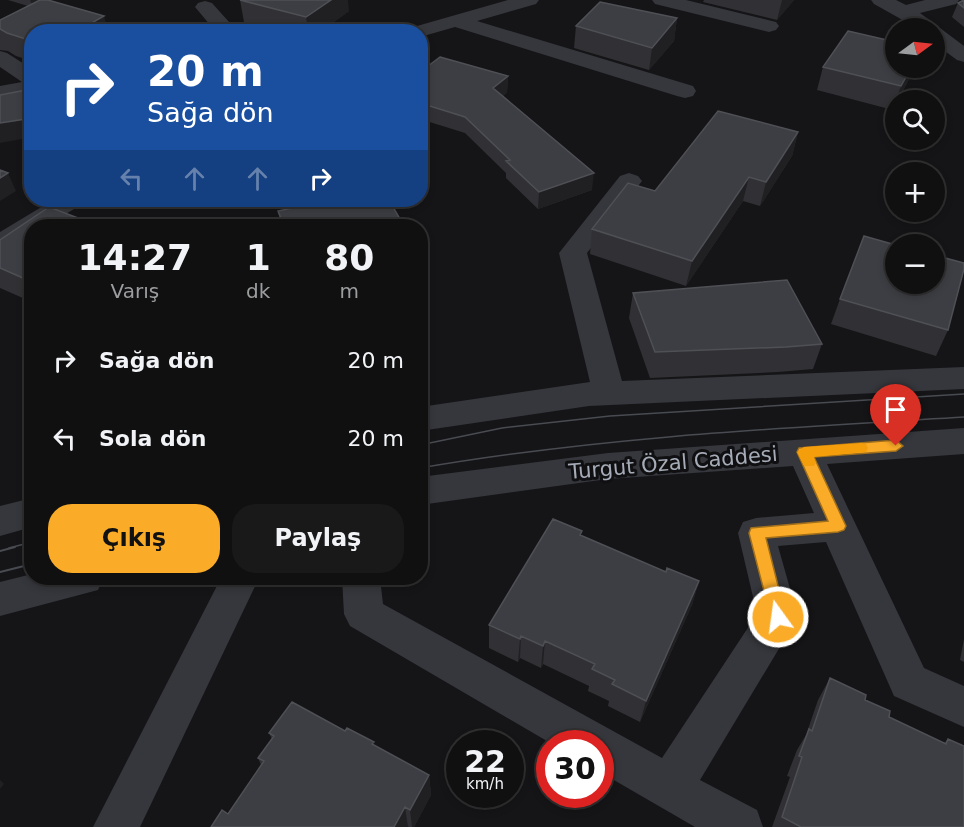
<!DOCTYPE html>
<html lang="tr">
<head>
<meta charset="utf-8">
<style>
	:root { --surface:#101011; --page:#19191a; --text:#f1f3f6; --muted:#9c9d9f; --line:#303031; --accent:#faac29 }
	body { margin:0; font-family:"DejaVu Sans",sans-serif; background:var(--page); color:var(--text); height:100vh; display:flex; flex-direction:column; font-size:22px; white-space:nowrap }
	* { box-sizing:border-box; margin:0 }
	p { font-size:20px; color:var(--muted) }
	.icon { flex:none; width:33px; height:33px; fill:none; stroke:currentColor; stroke-width:2; stroke-linecap:round; stroke-linejoin:round }
	.map { position:relative; flex:1; overflow:hidden }
	.panel { position:absolute; left:24px; top:219px; width:404px; height:366px; display:flex; flex-direction:column; background:var(--surface); border-radius:24px; box-shadow:0 3px 9px #0003,0 0 0 2px var(--line) }
	.panel>* { flex:none }
	.hud { position:absolute; left:24px; top:24px; width:404px; height:183px; border-radius:24px; box-shadow:0 3px 9px #0003,0 0 0 2px var(--line); background:#1a4fa0; color:#fff; overflow:hidden }
	.needle { width:39px; rotate:75deg }
	.tools { position:absolute; left:885px; top:18px; display:grid; gap:12px }
	.tools a { display:grid; place-items:center; width:60px; height:60px; border-radius:50%; background:var(--surface); box-shadow:0 3px 9px #0003,0 0 0 2px var(--line); font-size:30px }
	.speed { position:absolute; left:446px; top:730px; display:flex; gap:12px; font-size:30px; font-weight:700; text-align:center }
	.speed>* { display:grid; place-content:center; width:78px; height:78px; border-radius:50%; background:var(--surface); box-shadow:0 3px 9px #0003,0 0 0 2px var(--line); line-height:1 }
	.speed small { font-size:15px; font-weight:400 }
	.speed .limit { border:9px solid #d22; background:#fff; color:#111 }
	.pin { position:absolute; display:grid; place-items:center; width:51px; height:51px; color:#fff; margin:-62px -26px; border-radius:50% 50% 50% 0; rotate:-45deg; box-shadow:0 0 6px #0007 }
	.pin .icon { rotate:45deg }
	.me { position:absolute; width:66px; margin:-33px; rotate:346deg; stroke-linejoin:round; filter:drop-shadow(0 0 4px #0008) }
	.turn { display:flex; align-items:center; gap:21px; height:126px; padding:0 24px; font-size:27px }
	.turn .icon { width:78px; height:78px; stroke-width:2.5 }
	.turn b { display:block; font-size:42px; line-height:51px }
	.lanes { display:flex; align-items:center; height:57px; padding:0 24px; background:#0003; justify-content:center; gap:30px; direction:ltr }
	.lanes .off { opacity:.35 }
	.eta { display:flex; justify-content:space-evenly; align-items:center; height:102px; text-align:center }
	.eta b { font-size:36px; font-weight:700; line-height:42px }
	.primary-button { display:flex; gap:12px; margin-top:auto; padding:12px 24px }
	.primary-button a { flex:1; height:69px; border-radius:24px; background:var(--accent); color:#111; font-size:24px; font-weight:700; line-height:69px; text-align:center }
	.primary-button a+a { background:var(--page); color:var(--text) }
	ul { padding:0; list-style:none }
	li { display:flex; align-items:center; gap:18px; height:78px; padding:0 24px }
	li div { flex:1 }
	li b { display:block; font-size:22px }
	li em { font-style:normal }
	.map>svg:first-child { display:block }
	.lines { fill:none; stroke-linecap:round; stroke-linejoin:round }
	.minor { fill:#35373c; fill-rule:evenodd }
	.tram-far1 { stroke:#484b51; stroke-width:1.5 }
	.tram { stroke:#484b51; stroke-width:2 }
	.wall { fill:#313135 }
	.shaded-wall { fill:#202023 }
	.building { fill:#3d3e43; stroke:#4e5055; stroke-width:1.5 }
	.route { fill:#faac29; stroke:#a2701b; stroke-width:1.5 }
	.slow { fill:#f59e0b }
	.labels { text-anchor:middle; stroke-width:6; stroke-linejoin:round; paint-order:stroke }
	.street-label { font-size:21px; fill:#a6acb7; stroke:#101012 }
</style>
</head>
<body>
<div class="map">
<svg width="964" height="827" viewBox="0 0 964 827">
	<rect width="100%" height="100%" fill="#151517"/>
	<g class="lines">
		<path class="minor" d="M508,0H539L536,4L477,21L693,86L696,91L693,96L685,98L677,96L455,27L420,37V32H407L410,28Z
			M652,0H686L776,22L779,26L776,30L769,32L655,4Z
			M871,0H896L906,5L925,0H959L956,4L920,13L964,46V62L957,60L934,43V28H917L874,4Z
			M205,1L212,3L238,32H216L195,7L198,3Z
			M0,51L7,53L32,69V94L0,100V86L22,82L0,67Z
			M629,173L638,176L642,181L587,253L622,381L964,367V389L589,406L420,431V407L590,382L559,253L620,176Z
			M53,200H83L79,206L46,226H32V236L10,250L0,252V232Z
			M964,428V454L827,464L924,668L964,686V727L894,696L826,542L778,546L798,617L700,780L757,810L763,827H695L600,772V744H552L350,626L344,614L342,578H380L383,604L662,758L757,614L738,533L743,522L756,518L814,513L793,466L608,479L420,505V477L608,453Z
			M32,498V527L0,536V506Z
			M32,574V578H103L98,590L0,616V582Z
			M221,578H259L140,827H93Z"/>
		<path class="tram-far1" d="M420,445L502,428L610,416L964,394
			M420,468C600,437 782,428 964,417
			M9,548L32,542"/>
		<path class="tram" d="M0,551L15,547
			M0,572L32,564"/>
	</g>
	<path class="wall" d="M8,0H48L32,32V61L16,56L8,51L0,50V20L28,6Z
		M240,0L349,11L320,32H279L244,22Z
		M704,0H794L777,20L703,2Z
		M964,0V27L952,17L958,3Z
		M677,18L674,41L649,70L574,48L576,26Z
		M823,67L896,68H915L898,100H896V105L893,110L817,90Z
		M420,72L508,76L507,92L503,96L592,190L538,209L506,178V173L465,133L420,119Z
		M798,132L792,156L760,206L743,201L686,286L590,254L592,229L655,191Z
		M278,211L404,226H281Z
		M32,226V302L0,288V240Z
		M633,293L822,344L813,369L778,372L650,378L629,318Z
		M840,299L948,330L936,356L831,324Z
		M581,535L666,572L699,581L692,605L640,722L608,706L609,701L588,691L589,686L543,664L541,668L520,658L518,662L489,648V625Z
		M964,639V662L960,660Z
		M830,678L865,700L889,717L944,743L948,739L964,827H772L790,777L787,776L797,750L806,735L818,700Z
		M269,733L374,746L429,775L431,795L414,827H409L261,765L258,758L272,739Z"/>
	<path class="shaded-wall" d="M30,0H46L33,7Z
		M331,0H348L349,11L320,32H308L306,17Z
		M782,0H794L777,20Z
		M104,16L108,32H76Z
		M677,18L674,41L649,70L652,48Z
		M911,68H915L898,100H896L901,86Z
		M508,76L507,92L493,104V88Z
		M32,118V137L0,143V123Z
		M798,132L792,156L760,206L766,182Z
		M8,173L16,191L0,201V178Z
		M594,173L592,190L538,209L539,192Z
		M749,177L743,201L686,286L692,261Z
		M420,261H423L425,280L420,281Z
		M699,581L692,605L640,722L646,701Z
		M521,636L520,658L518,662L520,639Z
		M545,641L543,664L541,668L543,646Z
		M429,775L431,795L414,827H412L410,810Z
		M0,780L4,784L0,789Z
		M405,807L408,827H394Z"/>
	<path class="building" d="M40,0H48L104,16L76,32H32V41L7,33L0,29V20Z
		M240,0H331L306,17Z
		M964,0V8L958,3Z
		M600,2L677,18L652,48L576,26Z
		M848,31L896,42V68H911L901,86L823,67Z
		M440,57L508,76L493,88L594,173L539,192L506,161L510,160L465,117L420,103V72Z
		M32,89V118L0,123V95Z
		M718,111L798,132L766,182L749,177L692,261L592,229L628,183L655,191Z
		M0,170L8,173L0,178Z
		M330,200H389L404,226H284L278,211Z
		M49,207L99,226H32V282L0,268V240Z
		M864,236L896,245V284H934V255L964,263V269L948,330L840,299Z
		M420,254L423,261H420Z
		M787,280L822,344L786,347L655,352L633,293Z
		M553,519L582,531L580,535L666,572L667,568L699,581L646,701L612,684L615,680L592,669L595,664L545,641L543,646L521,636L520,639L489,625Z
		M830,678L866,695L865,700L890,711L889,717L946,744L948,739L964,746V827H801L782,817L802,757L799,756L809,729L812,731Z
		M292,702L345,731L347,728L374,742L372,744L429,775L410,810L405,807L394,827H211L222,810L228,814L264,761L258,758L274,736L269,733Z"/>
	<path class="route" d="M896,440L903,446L896,451L814,457L846,526L844,530L838,532L766,538L786,617L784,622L778,624L772,622L749,533L751,528L828,521L797,452L799,448Z"/>
	<path class="slow" d="M861,443L866,444L868,448L866,452L814,457L816,463L814,466H804L797,452L804,447Z"/>
	<g class="labels">
		<g class="street-label">
			<text transform="translate(673 463) rotate(-5)" y="7">Turgut Özal Caddesi</text>
		</g>
	</g>
</svg>
<div class="tools">
<a><svg class="needle" viewBox="-14 -14 28 28"><path d="M0-13l5 13h-10z" fill="#e53935"/><path d="M0 13l5-13h-10z" fill="#9c9d9f"/></svg></a>
<a><svg class="icon" aria-label="search" viewBox="0 0 24 24"><circle cx="10" cy="10" r="6"/><path d="M15 15l6 6"/></svg></a>
<a>+</a>
<a>−</a>
</div>
<div class="speed"><div>22<small>km/h</small></div><div class="limit">30</div></div>
<div class="pin" style="left:896px;top:446px;background:#d93025"><svg class="icon" aria-label="arrive" viewBox="0 0 24 24"><path d="M6 21V4h12l-3 4 3 4H6"/></svg></div>
<svg class="me" style="left:778px;top:617px" viewBox="-20 -20 40 40"><circle r="17" fill="#faac29" stroke="#fff" stroke-width="3"/><path d="M0-11L8 9 0 5-8 9z" fill="#fff"/></svg>
<div class="hud">
<div class="turn"><svg class="icon" aria-label="right" viewBox="0 0 24 24"><path d="M7 20v-9h11M14 6l5 5-5 5"/></svg><div><b>20 m</b>Sağa dön</div></div>
<div class="lanes"><svg class="icon off" aria-label="left" viewBox="0 0 24 24"><path d="M17 20v-9H6M10 6l-5 5 5 5"/></svg><svg class="icon off" aria-label="ahead" viewBox="0 0 24 24"><path d="M12 20V5M6 11l6-6 6 6"/></svg><svg class="icon off" aria-label="ahead" viewBox="0 0 24 24"><path d="M12 20V5M6 11l6-6 6 6"/></svg><svg class="icon" aria-label="right" viewBox="0 0 24 24"><path d="M7 20v-9h11M14 6l5 5-5 5"/></svg></div>
</div>
<section class="panel">
<div class="eta">
<div><b>14:27</b><p>Varış</p></div>
<div><b>1</b><p>dk</p></div>
<div><b>80</b><p>m</p></div>
</div>
<ul>
<li><svg class="icon" aria-label="right" viewBox="0 0 24 24"><path d="M7 20v-9h11M14 6l5 5-5 5"/></svg><div><b>Sağa dön</b></div><em>20 m</em></li>
<li><svg class="icon" aria-label="left" viewBox="0 0 24 24"><path d="M17 20v-9H6M10 6l-5 5 5 5"/></svg><div><b>Sola dön</b></div><em>20 m</em></li>
</ul>
<div class="primary-button"><a>Çıkış</a><a>Paylaş</a></div>
</section>
</div>
</body>
</html>
